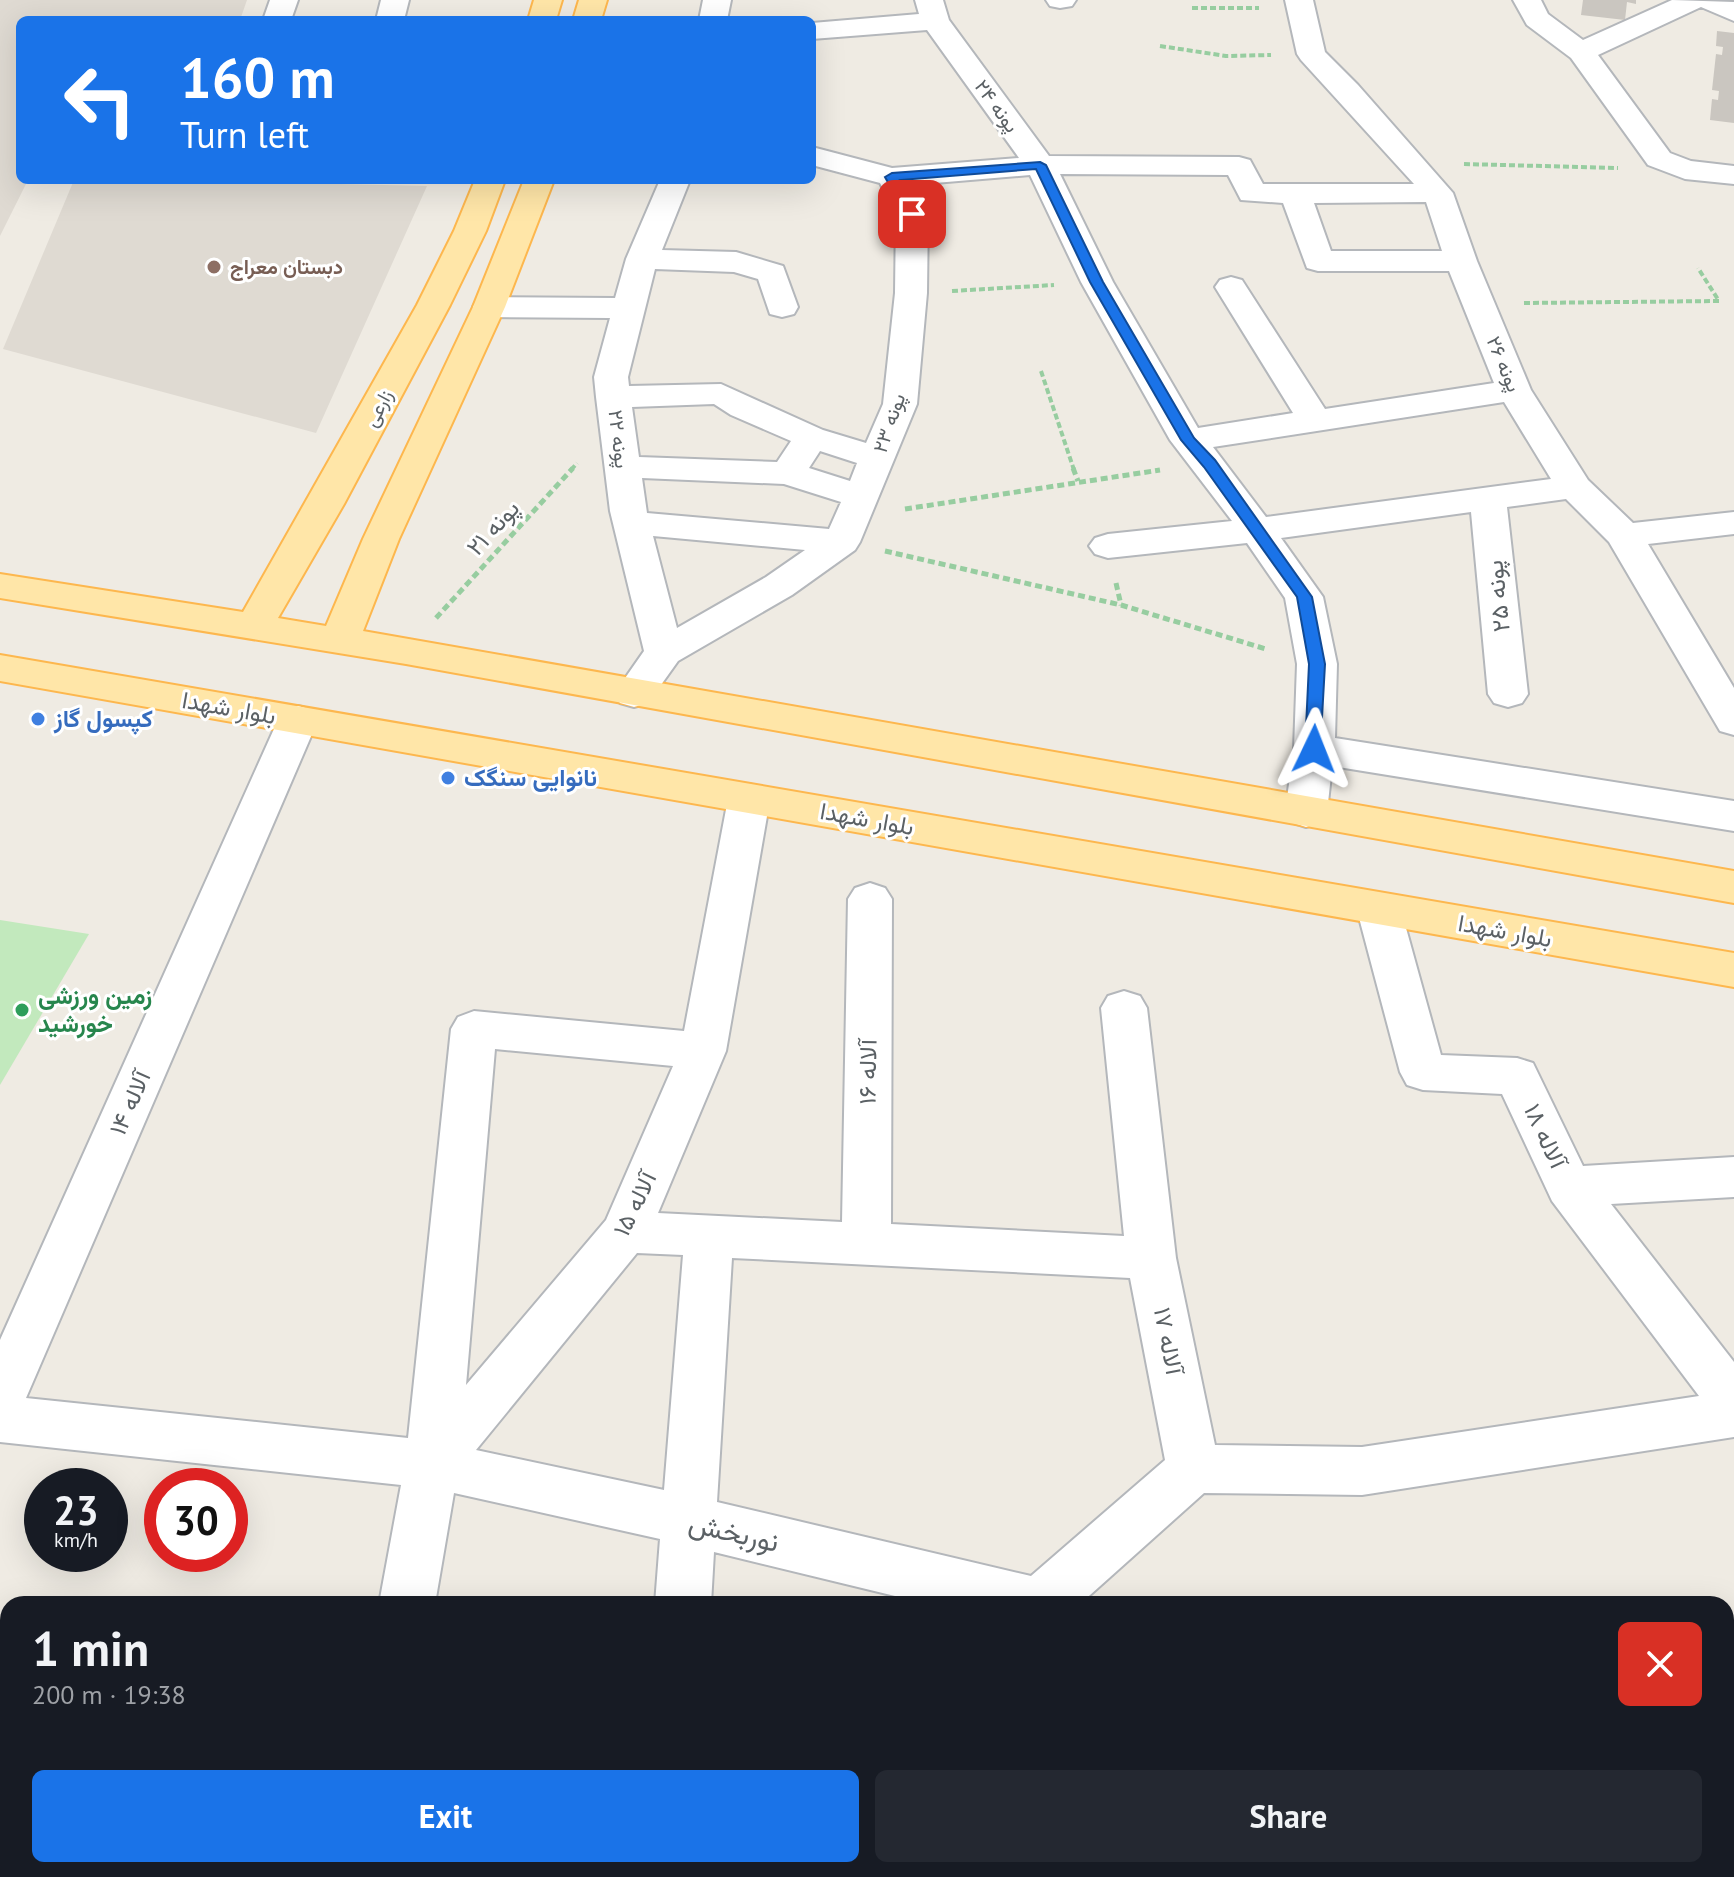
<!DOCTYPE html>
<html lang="en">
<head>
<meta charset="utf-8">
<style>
	:root { --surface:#171b24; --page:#242831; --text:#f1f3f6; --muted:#9ea1a6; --accent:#1a73e8 }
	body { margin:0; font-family:"PT Sans",Vazirmatn,sans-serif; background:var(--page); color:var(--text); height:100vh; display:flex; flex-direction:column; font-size:30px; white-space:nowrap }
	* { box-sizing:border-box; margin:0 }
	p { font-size:26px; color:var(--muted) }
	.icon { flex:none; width:44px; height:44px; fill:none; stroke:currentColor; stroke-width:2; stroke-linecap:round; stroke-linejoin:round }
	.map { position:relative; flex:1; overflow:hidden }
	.sheet { position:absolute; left:0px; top:1596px; width:1734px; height:282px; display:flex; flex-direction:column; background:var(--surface); border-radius:24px 24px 0 0; box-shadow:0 8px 32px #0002 }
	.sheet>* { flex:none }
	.banner { position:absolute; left:16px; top:16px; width:800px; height:168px; border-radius:12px; box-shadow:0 8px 32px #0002; background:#1a73e8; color:#fff; overflow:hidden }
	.speed { position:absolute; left:24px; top:1468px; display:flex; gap:16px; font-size:40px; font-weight:700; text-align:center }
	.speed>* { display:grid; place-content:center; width:104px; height:104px; border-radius:50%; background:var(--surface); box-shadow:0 8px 32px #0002; line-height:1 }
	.speed small { font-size:20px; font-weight:400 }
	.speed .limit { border:12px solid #d22; background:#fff; color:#111 }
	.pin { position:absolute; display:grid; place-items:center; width:68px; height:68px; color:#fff; margin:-34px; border-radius:16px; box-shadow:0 4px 12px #0006 }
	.me { position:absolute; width:88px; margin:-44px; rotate:2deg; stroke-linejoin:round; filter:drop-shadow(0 0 6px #0008) }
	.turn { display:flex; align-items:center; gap:28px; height:168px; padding:0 32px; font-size:36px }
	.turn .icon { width:104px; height:104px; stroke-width:2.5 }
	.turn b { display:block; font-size:56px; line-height:68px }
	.round { display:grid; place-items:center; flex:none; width:84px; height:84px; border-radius:12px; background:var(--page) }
	.summary { display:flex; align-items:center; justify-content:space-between; height:136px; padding:0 32px }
	h1 { font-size:48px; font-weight:700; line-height:60px }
	.primary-button { display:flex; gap:16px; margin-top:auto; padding:16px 32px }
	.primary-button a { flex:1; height:92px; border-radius:12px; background:var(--accent); color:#fff; font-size:32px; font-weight:700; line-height:92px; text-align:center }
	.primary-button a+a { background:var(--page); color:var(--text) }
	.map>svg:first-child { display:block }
	.education { fill:#dfdad2 }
	.green { fill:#c2e9bd }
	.building { fill:#cac6c0 }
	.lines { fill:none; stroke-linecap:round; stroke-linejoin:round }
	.minor-casing { stroke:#b4b7bb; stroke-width:4 }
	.major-casing { stroke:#fdb74e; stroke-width:4 }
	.path-far1 { stroke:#97cda0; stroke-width:4; stroke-dasharray:6 3; stroke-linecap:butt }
	.path { stroke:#97cda0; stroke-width:5; stroke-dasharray:7 4; stroke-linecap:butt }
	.minor { fill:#fff; fill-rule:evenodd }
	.major { fill:#ffe6a8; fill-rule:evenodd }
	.route { fill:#1a73e8; stroke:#114b97; stroke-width:2 }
	.education-dot { fill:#8d6e63; stroke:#fff; stroke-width:3 }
	.shop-dot { fill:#3f7fe0; stroke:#fff; stroke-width:3 }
	.leisure-dot { fill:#2e9e5b; stroke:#fff; stroke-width:3 }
	.labels { text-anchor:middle; stroke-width:6; stroke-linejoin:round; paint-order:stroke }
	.far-street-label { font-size:20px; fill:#5b6165; stroke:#fff }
	.far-education-label { font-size:20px; font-weight:bold; fill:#785e54; stroke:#fff; text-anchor:start }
	.street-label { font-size:24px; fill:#5b6165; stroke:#fff }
	.shop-label { font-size:24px; font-weight:bold; fill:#366cbe; stroke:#fff; text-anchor:start }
	.leisure-label { font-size:24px; font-weight:bold; fill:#27864d; stroke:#fff; text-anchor:start }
	.near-street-label { font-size:28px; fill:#5b6165; stroke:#fff }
</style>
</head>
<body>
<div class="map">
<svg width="1734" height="1877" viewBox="0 0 1734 1877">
	<rect width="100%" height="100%" fill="#efebe3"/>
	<path class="education" d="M0,0H247L240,20H20V180H28L0,236Z
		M74,180H166L427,186L316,433L3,349Z"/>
	<path class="green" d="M0,920L89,934L0,1085Z"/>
	<path class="building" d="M1583,0H1636V4L1627,2L1625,20L1581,15Z
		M1717,31L1734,33V123L1710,120L1712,99L1718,100L1719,91L1712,90L1716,54L1722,55L1723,47L1716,46Z"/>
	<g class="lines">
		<g class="minor-casing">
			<path id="minor" d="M270,0H298L291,20H263Z
				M381,0H409L404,20H376Z
				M703,0H731L727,20H699Z
				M915,0H943L949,20L1049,156L1239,157L1250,160L1263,184H1414L1301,60L1297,54L1285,0H1313L1325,52L1358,85L1453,193L1477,261L1531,390L1588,480L1633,523L1734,512V534L1648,544L1734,688V735L1720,731L1609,542L1566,499L1507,507L1528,694L1522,703L1508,707L1494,703L1488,694L1471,512L1281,538L1323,597L1337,664L1335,738L1734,801V831L1332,766L1327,812L1321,822L1306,827L1291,822L1285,812L1294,749L1297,664L1285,598L1247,543L1108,558L1095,554L1089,546L1095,538L1108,534L1232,521L1170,440L1081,282L1030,175L911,185L928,214L927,293L917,404L860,542L855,550L792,595L678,661L648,703L634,707L620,703L614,694L644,651L610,511L596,397L594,377L610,318L489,317L477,314L473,307L477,300L489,297L615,298L626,259L660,180H690L662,250L736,252L783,266L798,307L794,314L782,317L770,314L758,279L734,272L655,269L628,377L629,386L721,384L823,430L866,443L883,404L895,293L896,214L880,183L812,165V147L892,168L1019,158L927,30L812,39V23L919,14ZM1060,174L1228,175L1241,200L1283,203L1307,268L1318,271H1449L1494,383L1325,409L1242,280L1231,277L1220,280L1215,287L1293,413L1198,428L1113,282ZM1426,202L1442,251H1331L1314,203ZM1504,402L1551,479L1266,517L1213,447ZM714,404L731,415L791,441L777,462L639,457L632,407ZM820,451L857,463L850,481L809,468ZM642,478L784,484L841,502L829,529L647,513ZM653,536L805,550L766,577L677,628Z
				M1046,0H1076L1072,6L1060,8L1050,6Z
				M1513,0H1541L1548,14L1583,40L1672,0L1734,2V21L1701,7L1598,55L1670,153L1691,161L1734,166V184L1685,179L1648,165L1571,58L1527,25Z
				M298,706L312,710L318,720L26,1398L408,1438L451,1029L458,1017L474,1011L684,1031L728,799L734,789L749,784L764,789L770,799L726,1051L658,1213L842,1222L848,899L855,888L870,883L885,888L892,899L891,1224L1124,1236L1101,1008L1108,996L1124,991L1140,996L1147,1008L1176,1258L1215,1445L1362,1447L1699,1396L1552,1201L1502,1094L1423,1090L1407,1085L1400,1072L1357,910L1364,899L1379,894L1394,899L1401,910L1441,1055L1517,1058L1533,1063L1583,1166L1734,1157V1197L1611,1204L1734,1362V1437L1362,1495L1204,1493L1080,1604H928L714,1552L711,1604H655L660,1539L454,1493L435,1604H379L401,1485L0,1442V1340L278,720L284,710ZM495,1049L673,1066L606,1220L466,1385ZM637,1253L683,1255L664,1490L476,1450ZM732,1258L1130,1278L1165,1460L1031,1576L717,1502Z
				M1726,1658H1734V1714H1726Z
				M330,1870H390L389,1877H329Z
				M633,1870H693V1877H633Z
				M1015,1870H1075L1076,1877H1016Z
				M1380,1870H1440L1441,1877H1381Z"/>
		</g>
		<g class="major-casing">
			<path id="major" d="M534,0H562L556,20H528Z
				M579,0H607L601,20H573Z
				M475,180H505L486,231L450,305L344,504L278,618L326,626L363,539L473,307L524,180H554L505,307L399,539L363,631L1734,871V903L406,664L0,598V574L243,612L417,305L454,231Z
				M0,655L1734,953V987L0,681Z"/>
		</g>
		<path class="path-far1" d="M1192,8H1259
			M1160,46L1226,56L1271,55
			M1464,164L1618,168
			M952,291L1054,285
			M1524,303L1719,301L1698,268
			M1041,371L1074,470
			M571,470L577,463"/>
		<path class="path" d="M1073,468L1078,481
			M905,509L1160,470
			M885,551L1121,605L1266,649
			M1116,583L1121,605
			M436,618L573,468"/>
		<use href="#minor" class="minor"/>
		<use href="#major" class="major"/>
	</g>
	<path class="route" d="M1040,162L1046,165L1103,282L1194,438L1215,460L1312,597L1325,664L1320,753L1314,755L1305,749L1309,664L1297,597L1204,467L1181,440L1090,282L1036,169L900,180L919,214L912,218L906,214L885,177L892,173Z"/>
	<circle class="education-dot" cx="214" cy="267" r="8"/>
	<g class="shop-dot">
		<circle cx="38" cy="719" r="8"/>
		<circle cx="448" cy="778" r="8"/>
	</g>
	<circle class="leisure-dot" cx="22" cy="1010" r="8"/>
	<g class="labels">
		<g class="far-street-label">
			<text transform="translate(997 106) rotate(54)" y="7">پونه ۲۴</text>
			<text transform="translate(1504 364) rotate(67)" y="7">پونه ۲۶</text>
			<text transform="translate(378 408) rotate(-62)" y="7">زارعی</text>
			<text transform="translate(889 423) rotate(-71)" y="7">پونه ۲۳</text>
			<text transform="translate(619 439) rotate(83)" y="7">پونه ۲۲</text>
		</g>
		<g class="far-education-label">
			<text x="230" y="274">دبستان معراج</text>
		</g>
		<g class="street-label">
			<text transform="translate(493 528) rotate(-48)" y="8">پونه ۲۱</text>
			<text transform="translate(1498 596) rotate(-96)" y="8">پونه ۲۵</text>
			<text transform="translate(229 708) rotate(10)" y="8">بلوار شهدا</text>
			<text transform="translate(867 819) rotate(10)" y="8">بلوار شهدا</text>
			<text transform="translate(1505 931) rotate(10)" y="8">بلوار شهدا</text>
			<text transform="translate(868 1072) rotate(-89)" y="8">آلاله ۱۶</text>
			<text transform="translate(130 1103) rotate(-66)" y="8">آلاله ۱۴</text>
			<text transform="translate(1545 1136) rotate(65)" y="8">آلاله ۱۸</text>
			<text transform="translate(635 1204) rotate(-64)" y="8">آلاله ۱۵</text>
			<text transform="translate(1168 1341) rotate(79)" y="8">آلاله ۱۷</text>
		</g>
		<g class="shop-label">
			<text x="54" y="727">کپسول گاز</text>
			<text x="464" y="786">نانوایی سنگک</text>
		</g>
		<g class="leisure-label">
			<text x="38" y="1004">زمین ورزشی<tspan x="38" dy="28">خورشید</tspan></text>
		</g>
		<g class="near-street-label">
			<text transform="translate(734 1532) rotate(13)" y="10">نوربخش</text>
		</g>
	</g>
</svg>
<div class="speed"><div>23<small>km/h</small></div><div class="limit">30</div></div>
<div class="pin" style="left:912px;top:214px;background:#d93025"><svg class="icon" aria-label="arrive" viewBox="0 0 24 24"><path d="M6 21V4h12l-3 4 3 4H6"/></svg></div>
<svg class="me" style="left:1314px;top:749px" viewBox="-20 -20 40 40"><path d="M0-17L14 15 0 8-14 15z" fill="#1a73e8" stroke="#fff" stroke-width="4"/></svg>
<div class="banner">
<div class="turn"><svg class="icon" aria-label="left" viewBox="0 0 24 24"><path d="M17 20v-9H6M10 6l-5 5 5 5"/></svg><div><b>160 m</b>Turn left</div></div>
</div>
<section class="sheet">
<div class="summary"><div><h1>1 min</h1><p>200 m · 19:38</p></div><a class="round" style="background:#d93025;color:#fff"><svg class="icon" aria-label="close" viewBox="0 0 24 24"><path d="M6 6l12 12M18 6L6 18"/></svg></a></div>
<div class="primary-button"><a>Exit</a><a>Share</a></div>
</section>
</div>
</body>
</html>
